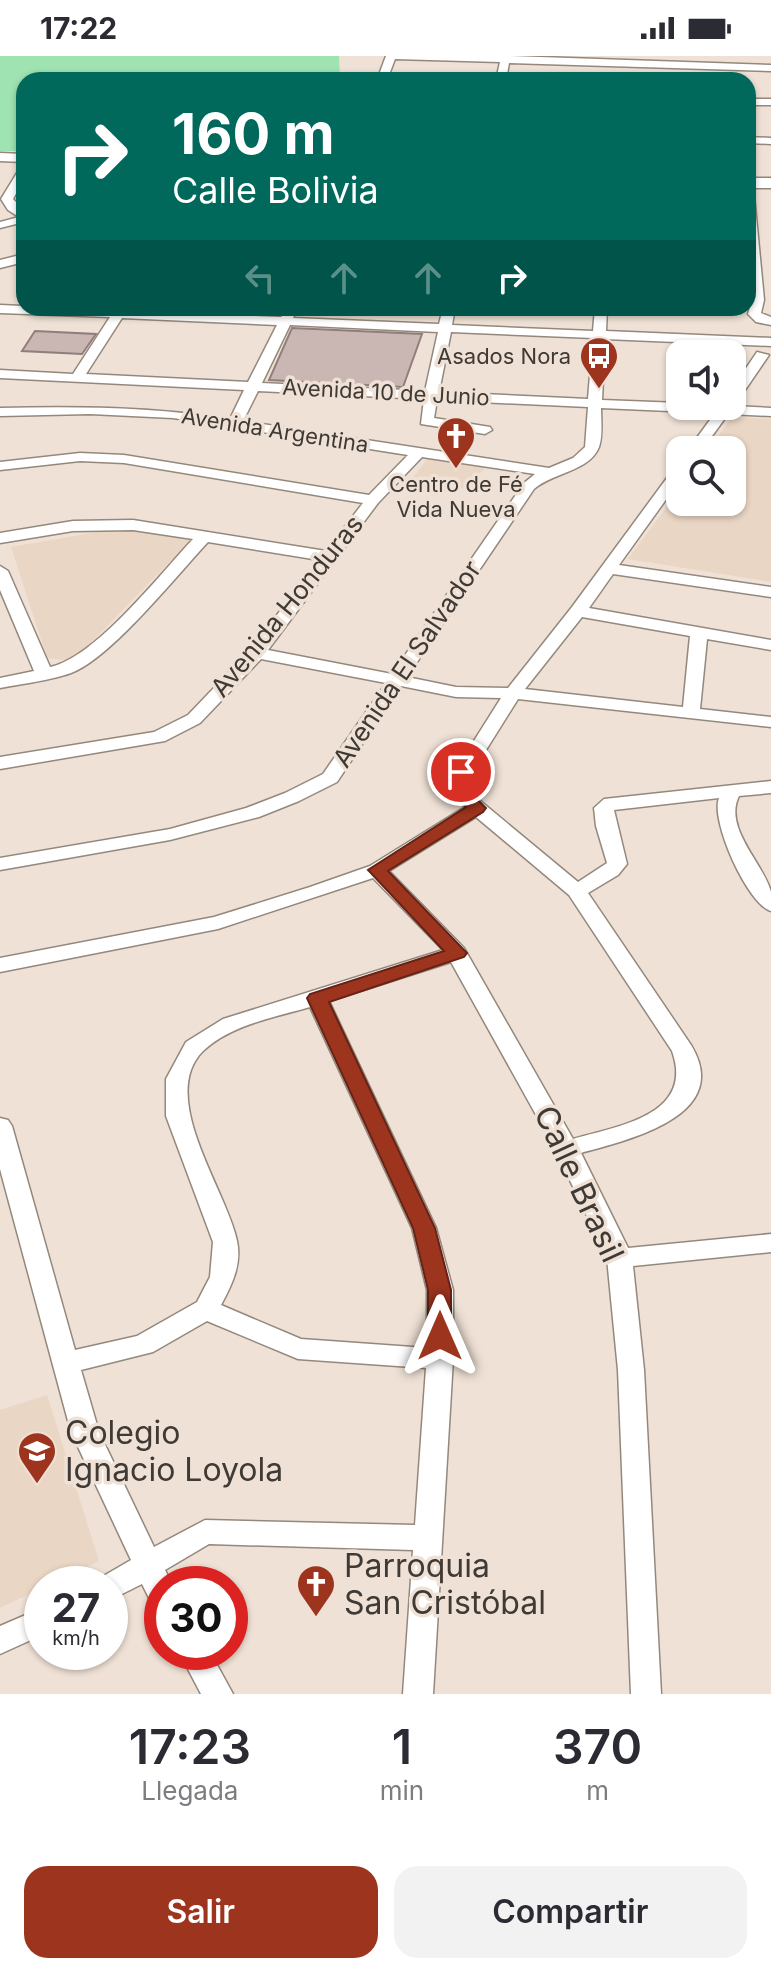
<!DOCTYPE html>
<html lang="es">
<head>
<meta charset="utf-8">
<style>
	:root { --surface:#fff; --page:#f2f2f3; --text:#2b2b33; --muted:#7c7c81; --accent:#9d341e }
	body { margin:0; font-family:Inter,sans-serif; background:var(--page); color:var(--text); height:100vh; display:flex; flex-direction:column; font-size:30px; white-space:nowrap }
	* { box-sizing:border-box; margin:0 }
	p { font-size:26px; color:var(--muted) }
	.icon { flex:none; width:44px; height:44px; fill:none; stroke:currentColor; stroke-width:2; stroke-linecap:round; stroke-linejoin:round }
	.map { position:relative; height:1638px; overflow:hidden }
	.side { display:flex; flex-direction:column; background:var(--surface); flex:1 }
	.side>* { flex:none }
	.guide { position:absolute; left:16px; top:16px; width:740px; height:244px; border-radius:24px; box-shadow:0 2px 6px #0004; background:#00695c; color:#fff; overflow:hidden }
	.buttons { position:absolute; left:666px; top:284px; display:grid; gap:16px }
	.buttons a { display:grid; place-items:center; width:80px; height:80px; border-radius:16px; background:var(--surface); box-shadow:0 2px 6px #0004; font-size:40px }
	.speed { position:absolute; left:24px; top:1510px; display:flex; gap:16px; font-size:40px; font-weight:700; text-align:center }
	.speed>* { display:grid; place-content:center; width:104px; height:104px; border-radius:50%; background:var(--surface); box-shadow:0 2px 6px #0004; line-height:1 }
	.speed small { font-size:20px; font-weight:400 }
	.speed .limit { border:12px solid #d22; background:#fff; color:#111 }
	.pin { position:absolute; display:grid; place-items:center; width:68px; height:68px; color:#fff; margin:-34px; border:4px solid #fff; border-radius:50%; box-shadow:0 2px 8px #0007 }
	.me { position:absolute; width:88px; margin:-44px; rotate:0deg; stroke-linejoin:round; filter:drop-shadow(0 0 6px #0008) }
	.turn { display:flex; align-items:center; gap:28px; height:168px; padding:0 24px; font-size:36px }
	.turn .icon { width:104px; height:104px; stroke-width:2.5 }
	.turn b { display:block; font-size:56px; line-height:68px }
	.lanes { display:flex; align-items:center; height:76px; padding:0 24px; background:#0003; justify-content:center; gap:40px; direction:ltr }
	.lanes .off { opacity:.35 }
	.eta { display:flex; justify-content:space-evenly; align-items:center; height:136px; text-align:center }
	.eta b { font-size:48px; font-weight:600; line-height:56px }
	.cta { display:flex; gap:16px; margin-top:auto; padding:16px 24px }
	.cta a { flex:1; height:92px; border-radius:24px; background:var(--accent); color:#fff; font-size:32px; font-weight:600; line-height:92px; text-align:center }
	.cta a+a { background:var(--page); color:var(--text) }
	.status { display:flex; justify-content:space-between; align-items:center; height:56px; padding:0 40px; background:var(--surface); direction:ltr }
	.status svg { height:22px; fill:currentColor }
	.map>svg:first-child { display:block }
	.built { fill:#ead6c5 }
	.green { fill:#9fe3b2 }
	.building { fill:#cab7b4; stroke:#907e7c; stroke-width:2 }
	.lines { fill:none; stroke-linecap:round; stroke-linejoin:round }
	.street-casing { stroke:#94887c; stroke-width:3 }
	.secondary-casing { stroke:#94887c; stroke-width:3 }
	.street { fill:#fff; fill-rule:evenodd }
	.secondary { fill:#fff; fill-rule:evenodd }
	.route { fill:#9d341e; stroke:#662214; stroke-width:2 }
	.labels { text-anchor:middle; stroke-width:7; stroke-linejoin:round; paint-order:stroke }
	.far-poi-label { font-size:22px; fill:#3f3a35; stroke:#efe1d5; text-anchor:end }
	.far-street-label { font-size:22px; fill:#3f3a35; stroke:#efe1d5 }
	.street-label { font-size:26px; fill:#3f3a35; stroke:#efe1d5 }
	.near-street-label { font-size:32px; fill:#3f3a35; stroke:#efe1d5 }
	.near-poi-label { font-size:32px; fill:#3f3a35; stroke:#efe1d5; text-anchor:start }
</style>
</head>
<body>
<div class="status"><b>17:22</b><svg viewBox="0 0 49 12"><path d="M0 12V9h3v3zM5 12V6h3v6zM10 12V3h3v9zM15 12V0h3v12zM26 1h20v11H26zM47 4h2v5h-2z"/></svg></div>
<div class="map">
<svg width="771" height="1638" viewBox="0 0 771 1638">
	<rect width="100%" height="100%" fill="#efe1d5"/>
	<path class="built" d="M732,361L771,363V526L628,503L680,433V446H732V394H708Z
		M428,402L485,411L469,433L411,424Z
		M120,472L192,483L73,605L47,602L11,491Z
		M47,1339L99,1505L51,1528H42V1532L0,1552V1354Z"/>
	<path class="green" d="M0,0H339L340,24H24V95H0Z"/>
	<path class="building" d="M292,272L422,278L403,331L269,324Z
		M35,275L96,278L82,298L22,295Z"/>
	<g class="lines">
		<g class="street-casing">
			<path id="street" d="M386,0H511L771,9V15L509,7L506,24H496L500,6L395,3L387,24H377Z
				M748,43H771V49H748Z
				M748,81L771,82V88L748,87Z
				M24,111V123L13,143L24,154V166L0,172V166L19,161L8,154L1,143L20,112Z
				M748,126L753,129L764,244L761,257L771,261V269L756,266L748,258L752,244Z
				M24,198V206L0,212V204Z
				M0,249L114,254L128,252L127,255L281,261L290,252L296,256L293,262L439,268L443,252H455L452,269L593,275L595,252H607L606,275L771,282V290L605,283L602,344L680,347V350H732V347L734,350L771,352V360L728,358L702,394H688L715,357L601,352C601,363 603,380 599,391C590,415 552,417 534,433L407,621L456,631L508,632L572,551L675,411L680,410V424L619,509L771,531V541L613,518L589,552L771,584V594L707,583L700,653L771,661V671L518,643L466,726L470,735L484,748L578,826L607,807L596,770L594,752L604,743L771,725V737L739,740C723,772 764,808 771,836C771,841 771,850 771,855C748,849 710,765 719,742L614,754L627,808L618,819L588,837L691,989C734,1060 628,1084 581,1097L628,1192L771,1178V1196L633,1210L644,1314L661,1638H631L618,1314L607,1202L555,1093L451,906L329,945L436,1172L453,1234V1303L433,1638H403L413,1494L209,1488L165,1514L172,1528H162V1552L152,1548L142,1528L110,1544V1528H97L100,1522L131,1504L71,1376L0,1113V1062L8,1064L12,1070L75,1294L137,1280L197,1246L210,1221L213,1186L166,1060V1023L186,986L223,963L443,894L373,822L218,873L0,916V902L214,861L310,831L370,810L465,751L454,741L448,726L501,642L456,641L401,630L337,726L299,745L259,761L170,784L0,814V802L170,773L246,752L285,737L323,718L386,627L261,603L200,667L165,685L0,713V701L154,676L188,659L251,593L319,504L208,486C177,519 110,603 71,617C48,625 25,627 0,632V622L34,615L0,534V510L8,515L50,611C95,602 160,518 193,483L133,474L73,475L0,487V477L73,465L133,464L326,495L363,447L124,407L80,405L0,414V406L80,397L124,399L369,439L408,399L173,362L90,358L0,360V352C78,350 153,351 230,363L244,334L0,322V314L73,318L110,261L0,257ZM122,262L277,269L248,326L86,318ZM290,269L438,276L425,335L262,327ZM451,276L593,282L588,343L439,336ZM258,335L424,343L421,368L485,378L492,374L490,371L434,362L437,344L588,351L585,391L573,402L549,412L243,365ZM422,401L535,418L524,427L392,618L268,594L378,447ZM582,561L690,580L683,651L525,633ZM476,761L569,839L672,995C695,1059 619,1070 573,1083L464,892L389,815ZM310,951L412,1172L427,1234V1292L301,1283L221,1249C232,1229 242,1208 237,1185C227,1135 157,1041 203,995C230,969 276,961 310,951ZM207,1265L298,1303L426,1312L415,1469L205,1464L154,1491L99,1376L81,1314L153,1296Z
				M757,296L769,299L737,346L732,347V333Z
				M42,1552V1579L0,1598V1570Z
				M179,1596H210L233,1638H201Z"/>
		</g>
		<g class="secondary-casing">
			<path id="secondary" d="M0,97L24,98V106L0,105Z
				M748,122H771V132H748Z"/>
		</g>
		<use href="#street" class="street"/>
		<use href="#secondary" class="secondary"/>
	</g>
	<path class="route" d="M461,711L470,716L466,726L469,735L486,752L483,756L388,815L467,897L464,901L329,946L435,1172L451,1234V1280L448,1287L440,1289L431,1287L428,1280V1234L413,1172L307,942L310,938L444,895L368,814L466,751L455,740L449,726L455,713Z"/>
	<defs>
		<g id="bus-pin" transform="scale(2)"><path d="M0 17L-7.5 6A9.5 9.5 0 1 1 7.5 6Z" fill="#9d341e" stroke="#efe1d5"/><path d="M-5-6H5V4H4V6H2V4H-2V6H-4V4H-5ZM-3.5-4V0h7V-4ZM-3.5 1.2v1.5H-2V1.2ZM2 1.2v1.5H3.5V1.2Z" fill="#fff"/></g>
		<g id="church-pin" transform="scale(2)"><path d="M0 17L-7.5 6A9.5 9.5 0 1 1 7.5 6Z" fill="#9d341e" stroke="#efe1d5"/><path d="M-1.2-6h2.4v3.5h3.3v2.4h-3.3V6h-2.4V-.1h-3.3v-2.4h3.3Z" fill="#fff"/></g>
		<g id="school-pin" transform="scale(2)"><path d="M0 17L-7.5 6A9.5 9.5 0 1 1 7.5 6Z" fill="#9d341e" stroke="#efe1d5"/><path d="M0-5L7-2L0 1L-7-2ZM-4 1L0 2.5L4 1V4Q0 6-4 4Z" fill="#fff"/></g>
	</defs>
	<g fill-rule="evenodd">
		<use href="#bus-pin" x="599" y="300"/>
		<use href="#church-pin" x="456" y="380"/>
		<use href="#school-pin" x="37" y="1395"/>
		<use href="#church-pin" x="316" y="1528"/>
	</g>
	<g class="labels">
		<g class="far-poi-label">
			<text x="571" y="308">Asados Nora</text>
			<text x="456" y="436" text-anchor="middle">Centro de Fé<tspan x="456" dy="25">Vida Nueva</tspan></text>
		</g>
		<g class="far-street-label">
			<text transform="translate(386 336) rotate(3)" y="8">Avenida 10 de Junio</text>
			<text transform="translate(275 374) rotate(9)" y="8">Avenida Argentina</text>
		</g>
		<g class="street-label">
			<text transform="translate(287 550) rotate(-51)" y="9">Avenida Honduras</text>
			<text transform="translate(407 608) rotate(-56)" y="9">Avenida El Salvador</text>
		</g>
		<g class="near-street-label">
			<text transform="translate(579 1128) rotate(65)" y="11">Calle Brasil</text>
		</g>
		<g class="near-poi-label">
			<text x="65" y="1388">Colegio<tspan x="65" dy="37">Ignacio Loyola</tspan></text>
			<text x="344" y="1521">Parroquia<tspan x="344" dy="37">San Cristóbal</tspan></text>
		</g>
	</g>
</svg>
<div class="buttons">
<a><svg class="icon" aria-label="sound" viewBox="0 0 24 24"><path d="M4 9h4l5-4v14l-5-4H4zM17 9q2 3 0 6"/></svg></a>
<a><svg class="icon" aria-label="search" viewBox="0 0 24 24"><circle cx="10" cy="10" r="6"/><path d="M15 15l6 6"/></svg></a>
</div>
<div class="speed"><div>27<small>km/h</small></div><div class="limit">30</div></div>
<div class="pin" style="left:461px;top:716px;background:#d93025"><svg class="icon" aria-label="arrive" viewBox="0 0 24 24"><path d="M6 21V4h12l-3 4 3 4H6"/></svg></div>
<svg class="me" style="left:440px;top:1280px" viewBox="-20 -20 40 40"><path d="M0-17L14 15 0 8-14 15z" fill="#9d341e" stroke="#fff" stroke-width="4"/></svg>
<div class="guide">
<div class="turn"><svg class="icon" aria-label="right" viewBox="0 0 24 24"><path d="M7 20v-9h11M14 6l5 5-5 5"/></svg><div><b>160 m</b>Calle Bolivia</div></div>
<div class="lanes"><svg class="icon off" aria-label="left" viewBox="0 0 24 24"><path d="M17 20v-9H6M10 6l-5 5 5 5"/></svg><svg class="icon off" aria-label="ahead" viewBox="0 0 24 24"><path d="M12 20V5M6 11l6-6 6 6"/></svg><svg class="icon off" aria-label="ahead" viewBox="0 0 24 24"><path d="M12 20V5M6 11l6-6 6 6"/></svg><svg class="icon" aria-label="right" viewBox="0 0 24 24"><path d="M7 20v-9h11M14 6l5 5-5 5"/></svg></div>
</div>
</div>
<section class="side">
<div class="eta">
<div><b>17:23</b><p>Llegada</p></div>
<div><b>1</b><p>min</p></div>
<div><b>370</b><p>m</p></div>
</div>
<div class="cta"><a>Salir</a><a>Compartir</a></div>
</section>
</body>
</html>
